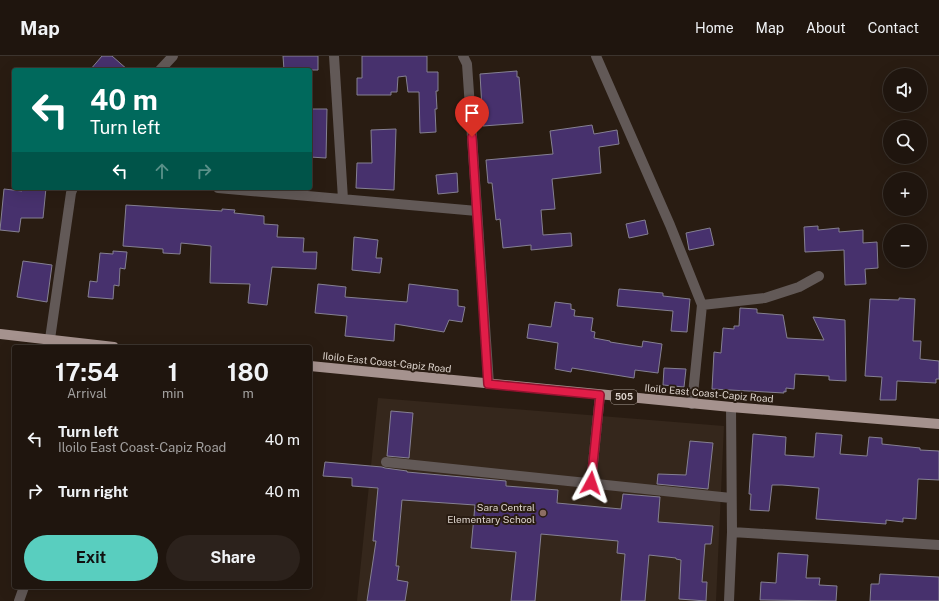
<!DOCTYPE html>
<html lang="en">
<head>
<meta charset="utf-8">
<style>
	:root { --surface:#1f150e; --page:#2c221c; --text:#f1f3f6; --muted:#a19f9e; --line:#3c342e; --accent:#59cebf }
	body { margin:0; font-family:"Public Sans",sans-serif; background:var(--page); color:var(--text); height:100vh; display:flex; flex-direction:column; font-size:15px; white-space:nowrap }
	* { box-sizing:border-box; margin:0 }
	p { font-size:13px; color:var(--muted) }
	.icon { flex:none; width:22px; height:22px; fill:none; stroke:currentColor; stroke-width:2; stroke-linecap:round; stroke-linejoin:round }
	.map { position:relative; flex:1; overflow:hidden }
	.side { position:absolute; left:12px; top:289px; width:300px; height:244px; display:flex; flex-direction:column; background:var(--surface); border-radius:4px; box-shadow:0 4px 16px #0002,0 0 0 1px var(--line) }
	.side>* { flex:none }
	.banner { position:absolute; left:12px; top:12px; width:300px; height:122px; border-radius:4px; box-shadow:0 4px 16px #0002,0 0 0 1px var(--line); background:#00695c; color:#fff; overflow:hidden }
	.controls { position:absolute; left:883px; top:12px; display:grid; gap:8px }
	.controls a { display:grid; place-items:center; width:44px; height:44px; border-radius:50%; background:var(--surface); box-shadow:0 4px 16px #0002,0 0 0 1px var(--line); font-size:20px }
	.pin { position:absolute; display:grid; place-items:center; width:34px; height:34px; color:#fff; margin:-41px -17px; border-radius:50% 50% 50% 0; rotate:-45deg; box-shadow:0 0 4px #0007 }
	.pin .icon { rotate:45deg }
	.me { position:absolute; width:44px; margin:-22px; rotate:5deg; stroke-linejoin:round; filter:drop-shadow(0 0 3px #0008) }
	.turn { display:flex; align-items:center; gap:14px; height:84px; padding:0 12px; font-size:18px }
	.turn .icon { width:52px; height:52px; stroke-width:2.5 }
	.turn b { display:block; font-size:28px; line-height:34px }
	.lanes { display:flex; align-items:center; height:38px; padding:0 12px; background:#0003; justify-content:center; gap:20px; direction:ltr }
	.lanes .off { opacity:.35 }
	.eta { display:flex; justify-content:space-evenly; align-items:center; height:68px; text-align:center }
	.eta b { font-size:24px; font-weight:700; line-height:28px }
	.action { display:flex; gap:8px; margin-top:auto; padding:8px 12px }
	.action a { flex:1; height:46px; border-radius:24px; background:var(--accent); color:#111; font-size:16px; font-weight:700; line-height:46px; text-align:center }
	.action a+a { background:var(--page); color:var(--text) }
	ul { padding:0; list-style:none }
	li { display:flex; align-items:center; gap:12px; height:52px; padding:0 12px }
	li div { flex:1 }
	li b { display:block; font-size:15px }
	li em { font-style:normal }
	header { display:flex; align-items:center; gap:24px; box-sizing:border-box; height:56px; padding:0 20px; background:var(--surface); border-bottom:1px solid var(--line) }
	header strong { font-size:19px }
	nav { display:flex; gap:22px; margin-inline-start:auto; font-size:14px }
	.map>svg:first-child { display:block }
	.industrial { fill:#35271c }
	.building { fill:#47316d; stroke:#858092 }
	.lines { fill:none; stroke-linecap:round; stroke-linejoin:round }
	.minor { stroke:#625957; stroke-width:10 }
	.major { stroke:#a5928e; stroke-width:10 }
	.route-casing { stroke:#92132f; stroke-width:10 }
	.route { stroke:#e11d48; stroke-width:7 }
	.education-dot { fill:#8d6e63; stroke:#291c12; stroke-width:1.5 }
	.labels { text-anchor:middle; stroke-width:4; stroke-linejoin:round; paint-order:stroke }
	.shield { fill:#291c12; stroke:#a89e96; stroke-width:1 }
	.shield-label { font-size:9px; font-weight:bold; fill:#ded5ce }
	.street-label { font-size:10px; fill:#ded5ce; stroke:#291c12 }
	.poi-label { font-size:10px; fill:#ded5ce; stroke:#291c12; text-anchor:end }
</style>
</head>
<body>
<header>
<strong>Map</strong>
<nav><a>Home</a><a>Map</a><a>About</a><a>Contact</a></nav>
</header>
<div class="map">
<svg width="939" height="545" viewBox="0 0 939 545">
	<rect width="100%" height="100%" fill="#291c12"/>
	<path class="industrial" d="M378,342L724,370L716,545H357Z"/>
	<path class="building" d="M102,0H112L128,14H90Z
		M283,0H318V14H284Z
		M362,0H427V16H438V35H436L437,53H435L436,76L420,77L419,36H408L406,20L398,21L397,36H391V39H357V22H362Z
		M517,15V21H519L523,67L483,70L480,18Z
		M310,53H327L326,102L310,101Z
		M592,69L594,78L617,74L619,88L599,91L601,117L552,123L555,153L541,154L543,179L571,177L572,190L531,194V189L503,192L500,163L496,164L492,127H488L486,104L553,98L550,75Z
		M396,73L394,134L356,132L357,107H372L371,74Z
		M457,117L458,136L438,138L436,119Z
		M23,132H46L43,162H21L19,176L0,174L4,133L22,135Z
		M126,149L222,155V153L235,154L234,157L264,160V168L278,169L277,181L304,182L303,196H317L316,213L272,211L267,249L248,247L250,228L210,227L211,190L181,187L180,198L163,197V193L123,190Z
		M645,164L648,178L629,182L626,168Z
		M818,170V174L839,172V176L863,174V187L877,186L878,212L865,213L866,228L845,229L844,194L805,196L804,171Z
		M710,172L714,189L689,194L686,177Z
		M354,181L378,184L376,202H382L380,217L352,214Z
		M113,195L127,196L125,213L120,212L119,230L114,229L113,243L88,241L90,225L97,226L100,197L113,198Z
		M23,205L52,209L47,246L17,241Z
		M318,228L346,231L345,241L407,246L409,228L458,234V250L465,251L462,266L449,264L444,276L395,268L394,285L345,280L347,260L315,257Z
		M619,233L663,237V240L690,243L687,276L671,275L673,255L617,250Z
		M899,242L915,243L913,285H921L920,303L939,305V323H936V327L897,325L896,344H880L882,321L865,320L870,243L899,244Z
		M555,246L571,248V253L575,254L574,260L593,262L591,275L595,276L594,282L610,285V286L642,291L643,285L662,288L658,317L635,314L634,322L572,312L571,316L555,313L558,287L527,282L529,268L551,271Z
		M740,252L757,253V257L783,259L787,282L824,284L813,261L845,264L846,325L829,324V320L795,318L794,333L786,332V336L784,335V337L712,333L714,296L721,297L723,272L734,273V270H739Z
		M664,312L686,313L684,331L663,329Z
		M391,355L413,357L409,402L387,400Z
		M816,377L842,379L840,398L867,400L869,381L882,382V388L920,392V394L939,395V424L918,423L916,463L903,462V466L886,464V468L816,463L819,432L782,429H772L769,455L750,454L751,438H749L753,378L786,381L785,399L814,401Z
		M690,385L713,387L708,433L657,428L658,418L686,419Z
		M325,406L382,411L385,412L407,415V416L506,425V430L558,434L557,447L621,453L623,438L660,441L658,466L713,470L711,488H705L702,526H707L706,545L679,543L681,504L676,503V502L649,499L645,545H621L625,498L617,497L618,485L541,478L535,545H511L516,496L471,492L475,449L402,444L396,510H399L397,524L408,526L405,545H367L376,485H373L378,432L352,430V422L323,420Z
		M778,497L808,499L806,522H820L819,529L837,530L836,545L760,544L761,526L776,527Z
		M880,518L939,521V545H870L871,528H879Z"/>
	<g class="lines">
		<path class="minor" d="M334,0L343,143
			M463,0L467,8L489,328
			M596,0L670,169L702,249L692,348
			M160,14L173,0
			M218,132L477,155
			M702,249L765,242L799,231L819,220
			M50,283L71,137L73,132
			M386,406L731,442
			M591,427L600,339
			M732,476L939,489
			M19,545L24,531
			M729,545L732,476L731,351"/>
		<path class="major" d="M0,278L114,291
			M310,310L731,351L939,368"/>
	</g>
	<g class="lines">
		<g class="route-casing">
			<path id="route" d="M472,81L488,328L600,339L591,427"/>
		</g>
		<use href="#route" class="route"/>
	</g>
	<circle class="education-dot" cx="543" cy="457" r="4"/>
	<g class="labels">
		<rect class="shield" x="611" y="334" width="26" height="14" rx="3"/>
		<g class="shield-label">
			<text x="624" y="344">505</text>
		</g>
		<g class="street-label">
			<text transform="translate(387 306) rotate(6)" y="4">Iloilo East Coast-Capiz Road</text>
			<text transform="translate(709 337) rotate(5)" y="4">Iloilo East Coast-Capiz Road</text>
		</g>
		<g class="poi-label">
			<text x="535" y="455">Sara Central<tspan x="535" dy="12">Elementary School</tspan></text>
		</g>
	</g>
</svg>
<div class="controls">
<a><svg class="icon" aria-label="sound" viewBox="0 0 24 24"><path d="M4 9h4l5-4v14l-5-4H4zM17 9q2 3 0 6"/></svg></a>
<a><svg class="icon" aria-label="search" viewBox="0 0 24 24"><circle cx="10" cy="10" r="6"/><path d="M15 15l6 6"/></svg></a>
<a>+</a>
<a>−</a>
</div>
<div class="pin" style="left:472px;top:81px;background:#d93025"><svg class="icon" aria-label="arrive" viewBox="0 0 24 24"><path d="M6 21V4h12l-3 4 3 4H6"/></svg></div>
<svg class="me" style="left:591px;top:427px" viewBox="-20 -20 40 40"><path d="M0-17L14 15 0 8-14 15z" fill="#e11d48" stroke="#fff" stroke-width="4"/></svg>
<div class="banner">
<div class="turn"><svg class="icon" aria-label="left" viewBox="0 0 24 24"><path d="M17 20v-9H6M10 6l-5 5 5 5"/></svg><div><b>40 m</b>Turn left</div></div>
<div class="lanes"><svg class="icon" aria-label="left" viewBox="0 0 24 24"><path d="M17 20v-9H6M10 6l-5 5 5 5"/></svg><svg class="icon off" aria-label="ahead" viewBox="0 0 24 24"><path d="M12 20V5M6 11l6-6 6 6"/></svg><svg class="icon off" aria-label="right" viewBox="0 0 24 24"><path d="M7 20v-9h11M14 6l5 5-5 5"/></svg></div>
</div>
<section class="side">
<div class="eta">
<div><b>17:54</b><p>Arrival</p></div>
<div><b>1</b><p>min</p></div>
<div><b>180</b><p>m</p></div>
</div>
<ul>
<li><svg class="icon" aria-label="left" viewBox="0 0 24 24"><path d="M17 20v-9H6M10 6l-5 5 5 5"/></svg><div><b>Turn left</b><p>Iloilo East Coast-Capiz Road</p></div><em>40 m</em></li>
<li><svg class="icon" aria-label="right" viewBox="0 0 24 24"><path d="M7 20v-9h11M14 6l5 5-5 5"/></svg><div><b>Turn right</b></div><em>40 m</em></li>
</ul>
<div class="action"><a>Exit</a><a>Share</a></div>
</section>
</div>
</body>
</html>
